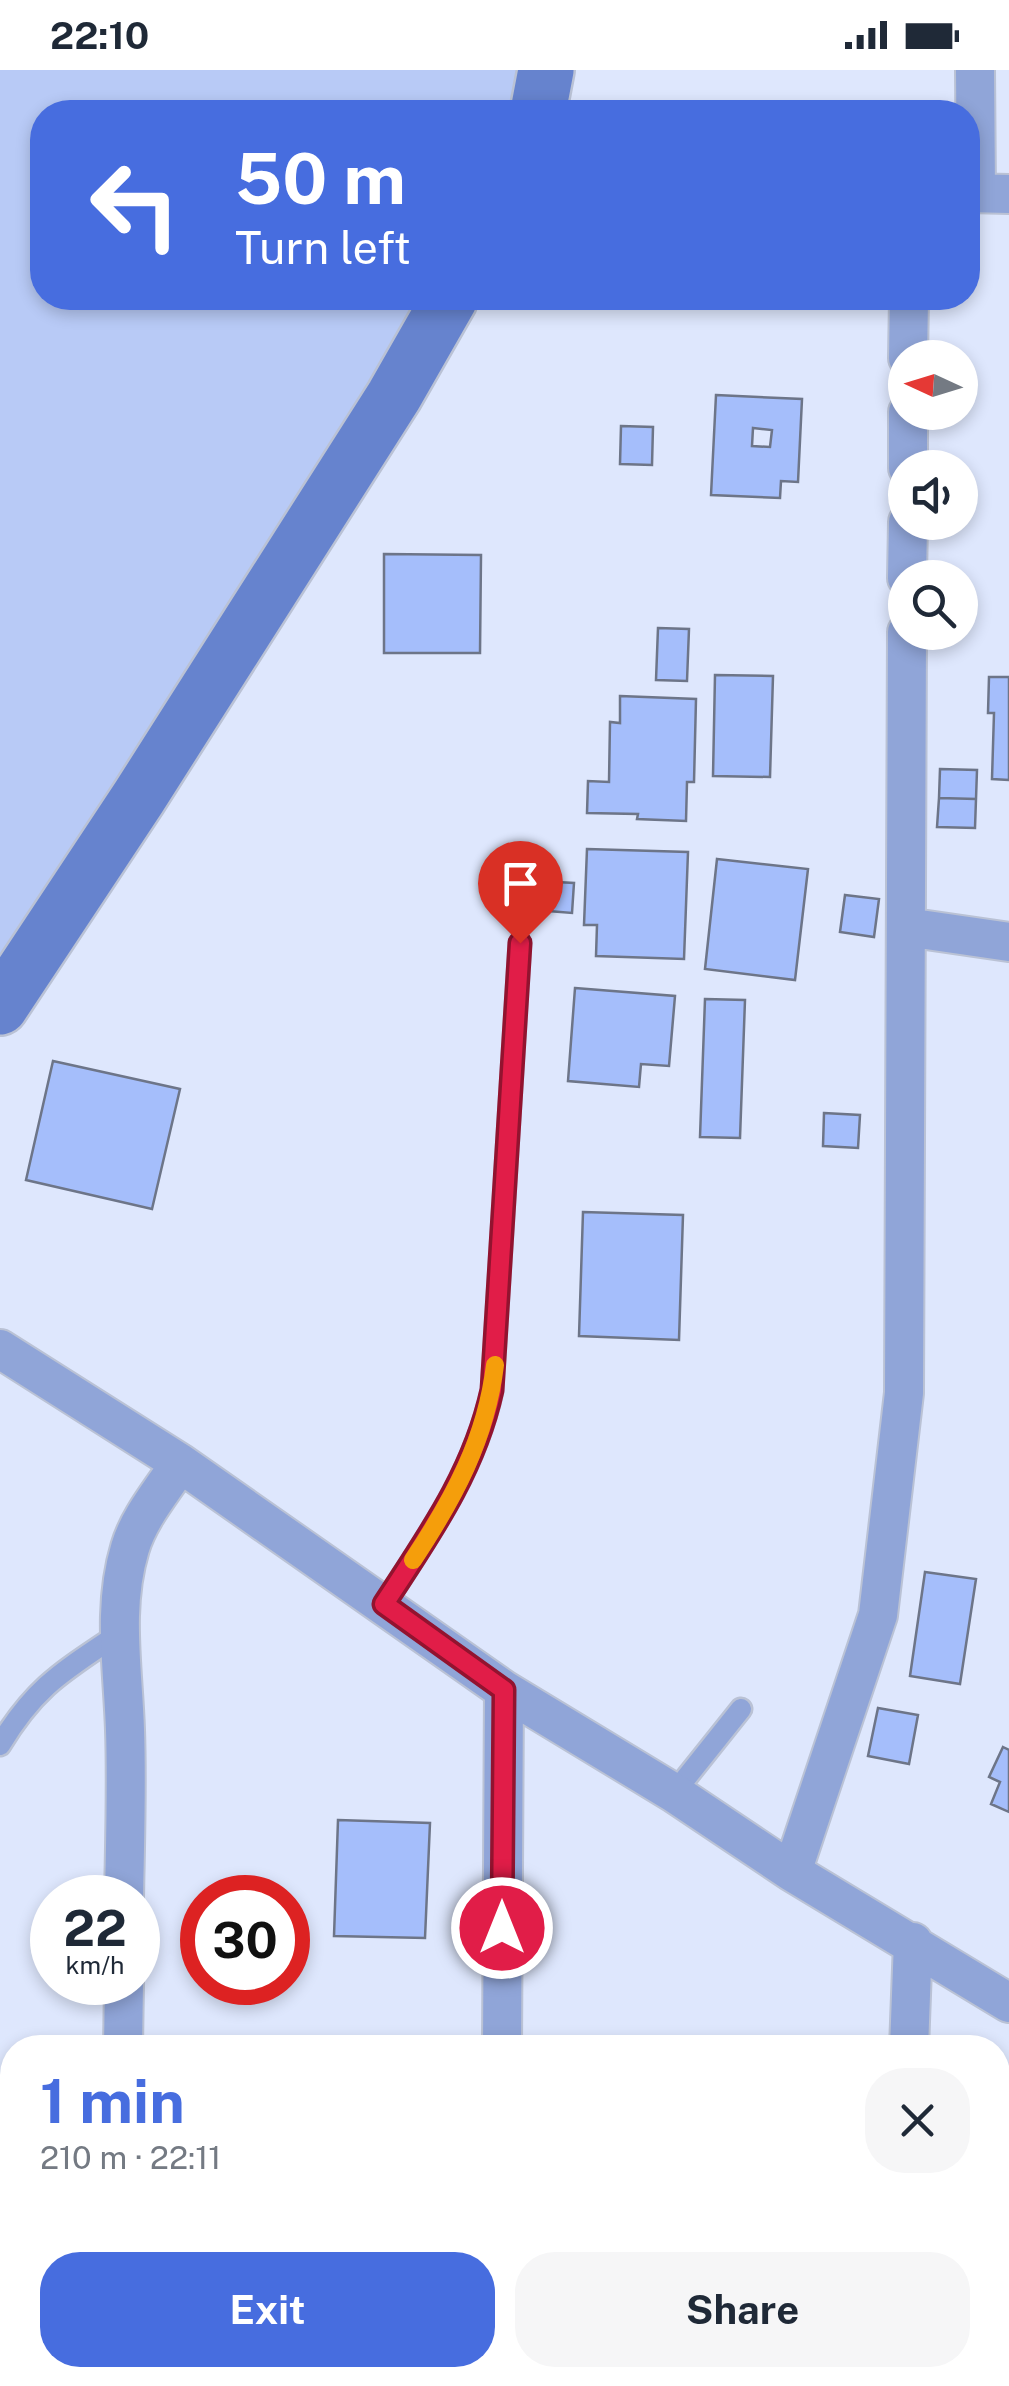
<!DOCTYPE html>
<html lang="en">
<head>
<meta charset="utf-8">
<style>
	:root { --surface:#fff; --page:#f6f6f7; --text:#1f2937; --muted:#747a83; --accent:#476ddf }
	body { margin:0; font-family:"Public Sans",sans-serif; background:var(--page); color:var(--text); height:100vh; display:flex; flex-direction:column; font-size:38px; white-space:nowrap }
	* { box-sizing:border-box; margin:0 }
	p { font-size:32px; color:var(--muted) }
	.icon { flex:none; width:55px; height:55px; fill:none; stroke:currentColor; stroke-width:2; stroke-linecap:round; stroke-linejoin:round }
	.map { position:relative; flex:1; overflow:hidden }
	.details { position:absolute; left:0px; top:1965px; width:1010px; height:352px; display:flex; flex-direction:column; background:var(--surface); border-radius:40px 40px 0 0; box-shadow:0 5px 15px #0003 }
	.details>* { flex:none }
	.top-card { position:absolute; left:30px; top:30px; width:950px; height:210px; border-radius:40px; box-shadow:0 5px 15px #0003; background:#476ddf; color:#fff; overflow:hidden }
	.needle { width:65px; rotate:274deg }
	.buttons { position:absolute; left:888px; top:270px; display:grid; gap:20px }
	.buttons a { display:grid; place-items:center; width:90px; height:90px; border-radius:50%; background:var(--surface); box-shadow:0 5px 15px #0003; font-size:50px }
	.speed { position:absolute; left:30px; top:1805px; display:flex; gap:20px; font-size:50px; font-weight:700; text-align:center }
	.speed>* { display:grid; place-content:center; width:130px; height:130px; border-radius:50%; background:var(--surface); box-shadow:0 5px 15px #0003; line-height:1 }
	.speed small { font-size:25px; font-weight:400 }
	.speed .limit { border:15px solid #d22; background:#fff; color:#111 }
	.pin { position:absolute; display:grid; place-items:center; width:85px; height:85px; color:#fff; margin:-102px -42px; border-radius:50% 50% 50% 0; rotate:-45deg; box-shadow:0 0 10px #0007 }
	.pin .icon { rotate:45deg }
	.me { position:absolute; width:110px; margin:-55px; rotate:0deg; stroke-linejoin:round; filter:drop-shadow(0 0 8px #0008) }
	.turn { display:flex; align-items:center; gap:35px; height:210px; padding:0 40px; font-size:45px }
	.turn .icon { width:130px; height:130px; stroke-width:2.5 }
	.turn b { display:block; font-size:70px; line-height:85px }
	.round { display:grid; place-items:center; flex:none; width:105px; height:105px; border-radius:40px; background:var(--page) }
	.headline { display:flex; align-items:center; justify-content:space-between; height:170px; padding:0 40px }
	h1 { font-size:60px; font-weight:700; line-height:75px; color:var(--accent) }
	.button { display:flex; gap:20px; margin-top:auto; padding:20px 40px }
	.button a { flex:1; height:115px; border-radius:40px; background:var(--accent); color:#fff; font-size:40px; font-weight:700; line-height:115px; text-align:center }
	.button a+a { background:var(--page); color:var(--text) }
	.status { display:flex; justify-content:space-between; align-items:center; height:70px; padding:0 50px; background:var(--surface); direction:ltr }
	.status svg { height:28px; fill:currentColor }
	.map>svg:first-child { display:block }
	.green { fill:#b8caf6 }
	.building { fill:#a5befb; stroke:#6d7588; stroke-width:2.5; fill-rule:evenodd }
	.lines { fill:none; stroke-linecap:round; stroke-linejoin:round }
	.lane-casing { stroke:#bac2d5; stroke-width:25 }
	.street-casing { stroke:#bac2d5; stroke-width:42 }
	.secondary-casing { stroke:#bac2d5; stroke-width:60 }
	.lane { stroke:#90a5d8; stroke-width:20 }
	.street { stroke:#90a5d8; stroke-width:38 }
	.secondary { stroke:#6683ce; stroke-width:55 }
	.route-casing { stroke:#92132f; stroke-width:25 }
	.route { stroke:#e11d48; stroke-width:18 }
	.slow { stroke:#f59e0b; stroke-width:18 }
</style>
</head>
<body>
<div class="status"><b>22:10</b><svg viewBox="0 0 49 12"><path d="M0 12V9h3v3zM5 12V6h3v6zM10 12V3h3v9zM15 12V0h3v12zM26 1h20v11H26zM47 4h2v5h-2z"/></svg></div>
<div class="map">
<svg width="1009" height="2316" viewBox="0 0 1009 2316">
	<rect width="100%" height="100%" fill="#dee7fd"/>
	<path class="green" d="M0,0H525L509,42H42V228H427L0,895Z"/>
	<path class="building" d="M716,325L802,329L798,412L781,411L780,428L711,425ZM753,358L772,360L770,377L752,376Z
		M621,356L653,357L652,395L620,394Z
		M384,484L481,485L480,583H384Z
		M658,558L689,559L687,611L656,610Z
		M715,605L773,606L770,707L713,706Z
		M989,607H1009V710L992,709L994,643H988Z
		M620,626L696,629L694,712H687L686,751L637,749L638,744L587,743L588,711L609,712L610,652L620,653Z
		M940,699L977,700L976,729L939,728Z
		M939,728L976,729L975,758L937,757Z
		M587,779L688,782L684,889L596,886L597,855H584Z
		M717,789L808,799L795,910L705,899Z
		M538,811L574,813L572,843L536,840Z
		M845,825L879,829L874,867L840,862Z
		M575,918L675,926L669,996L641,994L639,1017L568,1011Z
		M705,929L745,930L740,1068L700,1067Z
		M53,991L180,1019L152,1139L26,1110Z
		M824,1043L860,1045L858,1078L823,1076Z
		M583,1142L683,1145L679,1270L579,1266Z
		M925,1502L976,1509L960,1614L910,1606Z
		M878,1638L918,1645L909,1694L868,1686Z
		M1003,1677L1009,1680V1742L991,1734L1000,1712L989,1707Z
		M338,1750L430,1753L425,1868L334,1866Z"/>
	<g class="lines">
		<g class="lane-casing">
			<path id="lane" d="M384,1534C429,1465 474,1402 492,1321L520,873
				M0,1675C35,1617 62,1602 117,1565
				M674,1723L741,1639"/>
		</g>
		<g class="street-casing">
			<path id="street" d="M975,0L976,121
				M968,123L1009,124
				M908,288L909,228
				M908,398V342
				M907,508L908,452
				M906,857L1009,872
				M0,1279L180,1393L504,1620L674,1723L792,1802L1009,1933
				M792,1802L878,1545L904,1323L907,562
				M124,1828C125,1772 127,1715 125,1660C123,1598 112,1538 130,1478C139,1447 163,1420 180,1393
				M123,1978L124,1912
				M502,1978L504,1620
				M909,1978L913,1872
				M134,2305L135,2316
				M20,2316L76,2305
				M500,2316V2305
				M897,2316L898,2305"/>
		</g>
		<g class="secondary-casing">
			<path id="secondary" d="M538,42L546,0
				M0,937L139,727L394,326L450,228"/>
		</g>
		<use href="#lane" class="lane"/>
		<use href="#street" class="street"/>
		<use href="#secondary" class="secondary"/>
	</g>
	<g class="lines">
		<g class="route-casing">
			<path id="route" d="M502,1858L504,1620L384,1534C429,1465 474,1402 492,1320L520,873"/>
		</g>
		<use href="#route" class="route"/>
		<path class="slow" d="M413,1490C454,1428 486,1369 495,1295"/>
	</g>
</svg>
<div class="buttons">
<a><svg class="needle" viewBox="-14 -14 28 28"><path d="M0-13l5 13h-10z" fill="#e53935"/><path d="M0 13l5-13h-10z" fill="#747a83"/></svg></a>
<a><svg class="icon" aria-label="sound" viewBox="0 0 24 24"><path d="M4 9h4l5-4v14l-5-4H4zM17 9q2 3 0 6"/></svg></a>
<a><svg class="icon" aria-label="search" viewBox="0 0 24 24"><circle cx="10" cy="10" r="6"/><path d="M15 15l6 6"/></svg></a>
</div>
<div class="speed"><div>22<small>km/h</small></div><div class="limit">30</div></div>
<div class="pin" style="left:520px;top:873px;background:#d93025"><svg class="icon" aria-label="arrive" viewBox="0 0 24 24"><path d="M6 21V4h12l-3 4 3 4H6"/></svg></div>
<svg class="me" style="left:502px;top:1858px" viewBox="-20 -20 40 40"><circle r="17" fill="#e11d48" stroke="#fff" stroke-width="3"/><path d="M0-11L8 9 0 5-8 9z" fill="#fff"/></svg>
<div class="top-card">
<div class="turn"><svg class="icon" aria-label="left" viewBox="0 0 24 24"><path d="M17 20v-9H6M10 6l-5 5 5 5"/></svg><div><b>50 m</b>Turn left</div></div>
</div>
<section class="details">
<div class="headline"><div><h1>1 min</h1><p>210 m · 22:11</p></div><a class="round"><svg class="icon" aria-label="close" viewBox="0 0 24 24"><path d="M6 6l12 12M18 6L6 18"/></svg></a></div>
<div class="button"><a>Exit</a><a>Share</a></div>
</section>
</div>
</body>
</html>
